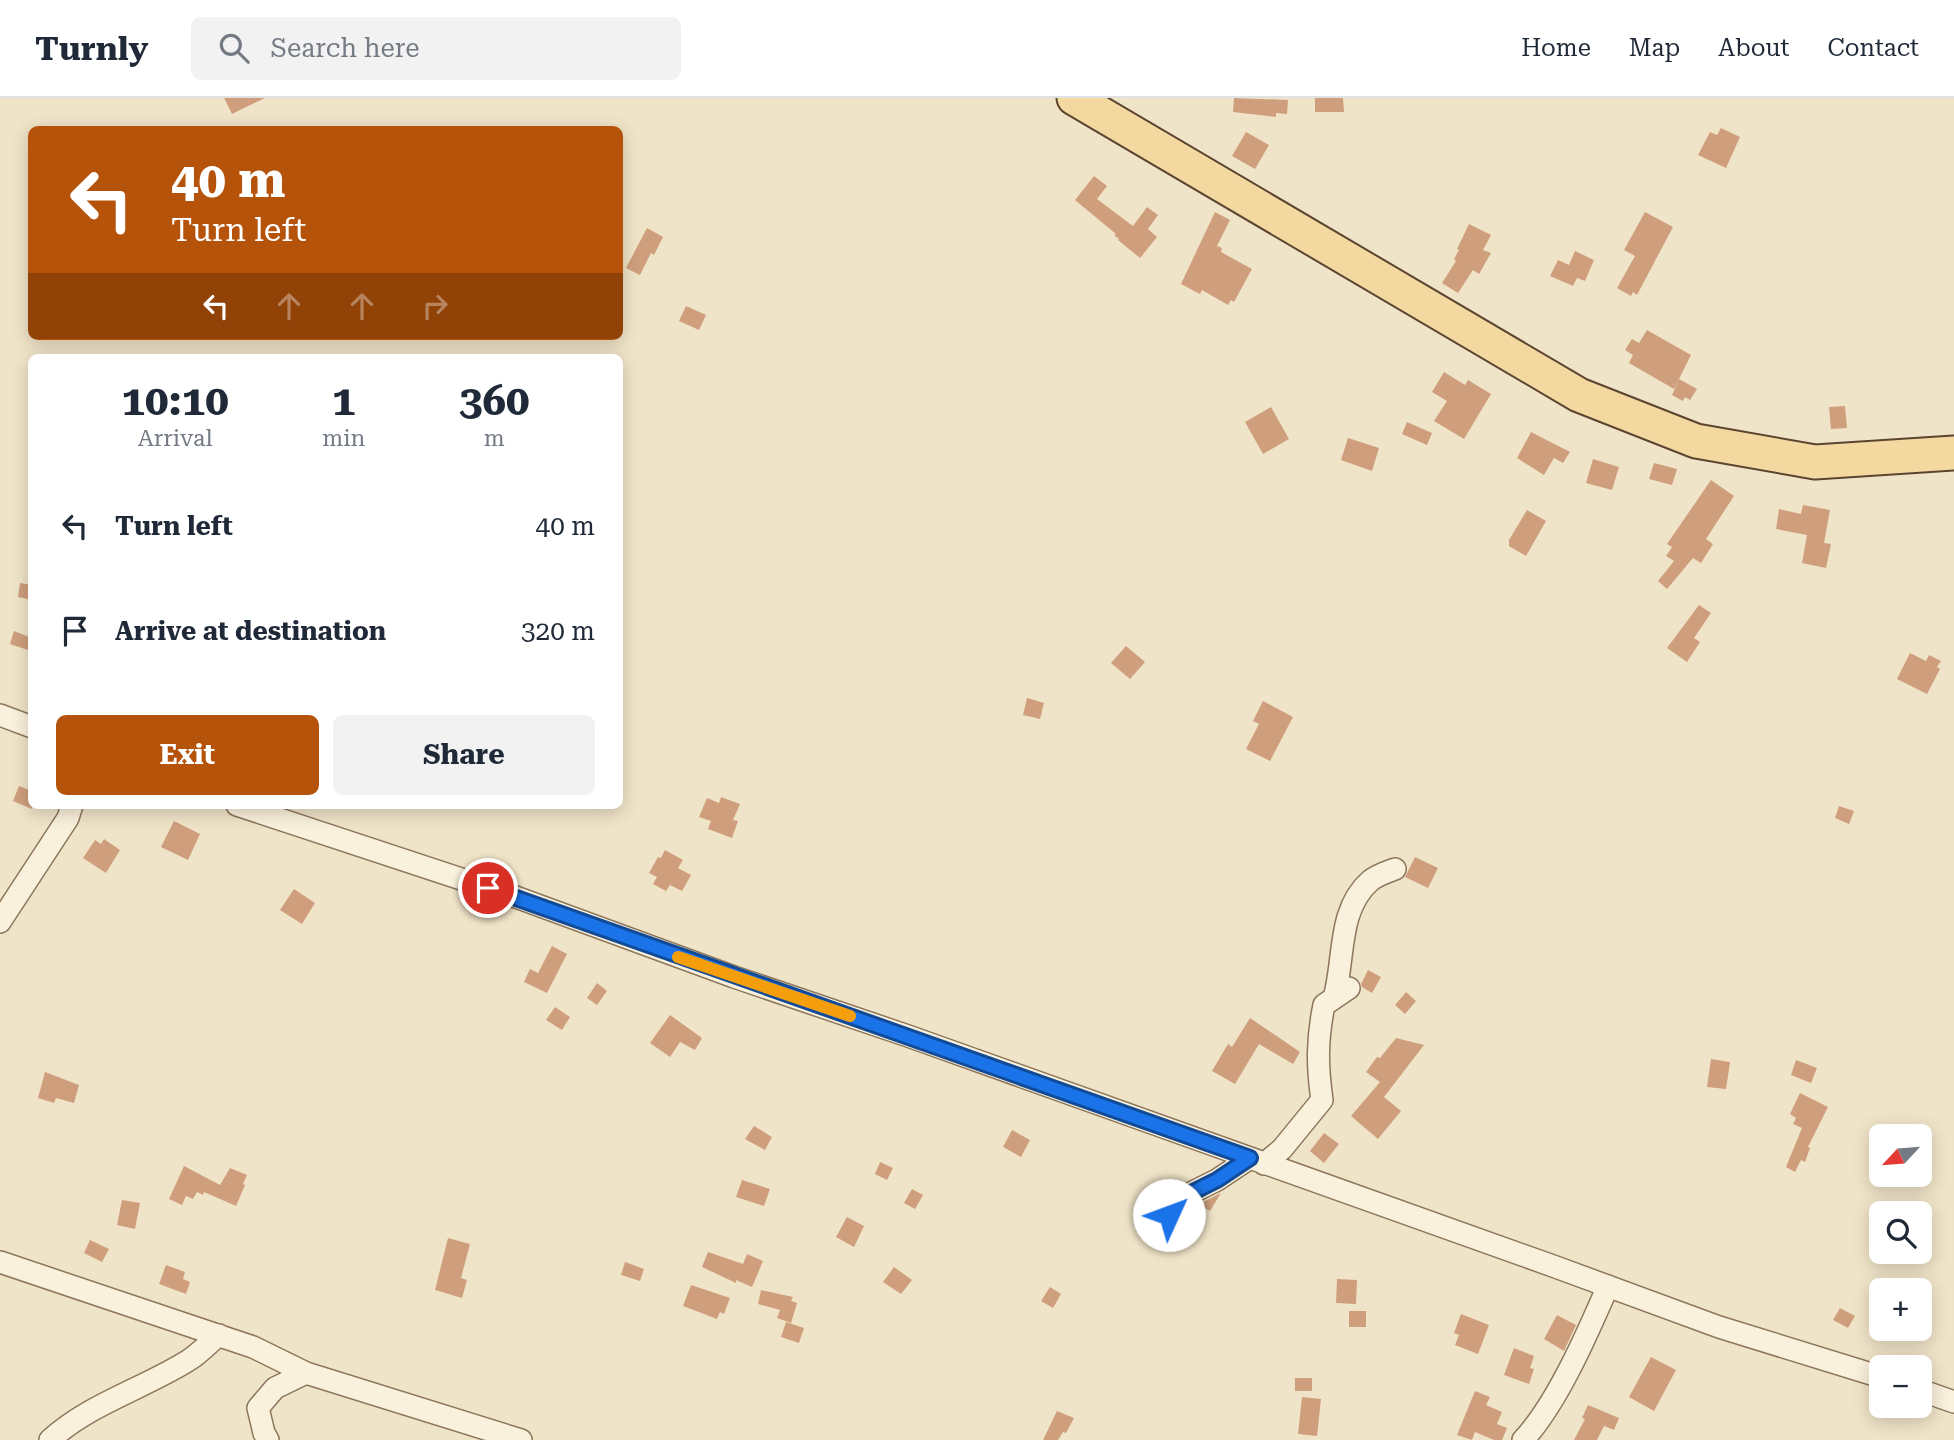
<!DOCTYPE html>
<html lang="en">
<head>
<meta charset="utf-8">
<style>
	:root { --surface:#fff; --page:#f2f2f3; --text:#1f2937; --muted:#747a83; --line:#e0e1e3; --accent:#b45309 }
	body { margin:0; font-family:"Roboto Serif",serif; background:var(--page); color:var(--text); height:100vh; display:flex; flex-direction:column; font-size:26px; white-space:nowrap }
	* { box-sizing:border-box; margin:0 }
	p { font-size:23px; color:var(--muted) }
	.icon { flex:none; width:38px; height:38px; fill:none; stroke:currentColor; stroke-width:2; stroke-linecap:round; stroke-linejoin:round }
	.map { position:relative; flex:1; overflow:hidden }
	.details { position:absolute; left:28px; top:256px; width:595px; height:455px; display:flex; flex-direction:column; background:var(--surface); border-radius:10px; box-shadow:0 4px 18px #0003 }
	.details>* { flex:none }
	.guide { position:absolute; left:28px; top:28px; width:595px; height:214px; border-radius:10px; box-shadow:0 4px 18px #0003; background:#b45309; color:#fff; overflow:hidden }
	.needle { width:46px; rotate:244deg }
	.tools { position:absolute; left:1869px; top:1026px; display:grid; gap:14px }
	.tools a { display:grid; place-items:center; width:63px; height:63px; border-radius:10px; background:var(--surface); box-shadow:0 4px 18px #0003; font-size:35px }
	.pin { position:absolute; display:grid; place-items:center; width:60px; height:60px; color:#fff; margin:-30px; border:4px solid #fff; border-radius:50%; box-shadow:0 2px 7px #0007 }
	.me { position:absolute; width:77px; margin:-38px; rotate:47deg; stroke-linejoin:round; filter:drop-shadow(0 0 5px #0008) }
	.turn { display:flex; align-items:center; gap:24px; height:147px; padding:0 28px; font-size:32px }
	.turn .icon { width:91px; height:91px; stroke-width:2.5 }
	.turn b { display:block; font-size:49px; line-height:60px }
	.lanes { display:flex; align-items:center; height:66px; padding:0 28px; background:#0003; justify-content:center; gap:35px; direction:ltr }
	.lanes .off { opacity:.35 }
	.eta { display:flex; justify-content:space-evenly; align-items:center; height:119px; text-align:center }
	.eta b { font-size:42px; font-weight:700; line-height:49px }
	.action { display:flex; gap:14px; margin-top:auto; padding:14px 28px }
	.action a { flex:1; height:80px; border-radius:10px; background:var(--accent); color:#fff; font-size:28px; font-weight:700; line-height:80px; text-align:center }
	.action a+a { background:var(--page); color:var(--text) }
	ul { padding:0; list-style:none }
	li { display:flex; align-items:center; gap:21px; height:105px; padding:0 28px }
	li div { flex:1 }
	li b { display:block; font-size:26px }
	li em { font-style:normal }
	header { display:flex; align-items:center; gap:42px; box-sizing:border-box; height:98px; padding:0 35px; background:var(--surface); border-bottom:2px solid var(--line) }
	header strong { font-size:33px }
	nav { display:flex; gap:38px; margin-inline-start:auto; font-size:24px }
	.search { width:490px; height:63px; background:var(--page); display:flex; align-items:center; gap:18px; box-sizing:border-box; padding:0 24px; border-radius:10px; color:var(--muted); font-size:26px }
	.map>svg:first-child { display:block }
	.building { fill:#cf9f7d }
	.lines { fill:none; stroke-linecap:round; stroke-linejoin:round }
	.minor-casing { stroke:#8d765c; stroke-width:24 }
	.primary-casing { stroke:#5b4430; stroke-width:37 }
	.minor { stroke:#faf1dc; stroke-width:21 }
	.primary { stroke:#f3d9a0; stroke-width:33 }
	.route-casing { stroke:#114b97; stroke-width:18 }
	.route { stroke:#1a73e8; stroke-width:12 }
	.slow { stroke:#f59e0b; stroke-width:12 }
</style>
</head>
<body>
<header>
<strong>Turnly</strong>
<div class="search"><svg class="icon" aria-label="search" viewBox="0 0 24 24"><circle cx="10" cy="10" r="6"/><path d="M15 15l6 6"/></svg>Search here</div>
<nav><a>Home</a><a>Map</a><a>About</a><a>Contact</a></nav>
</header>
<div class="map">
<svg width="1954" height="1342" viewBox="0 0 1954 1342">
	<rect width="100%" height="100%" fill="#f0e4c8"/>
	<path class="building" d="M224,0H265L232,16Z
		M1234,0L1288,2L1287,16L1276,15V19L1233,14Z
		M1315,0H1343L1344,14H1315Z
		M1721,30L1740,39L1726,70L1698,57L1710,34L1717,37Z
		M1246,34L1269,47L1255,71L1232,58Z
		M1094,78L1107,88L1097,101L1133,128L1147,109L1158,117L1148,131L1157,139L1140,160L1118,142L1119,141L1114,137L1116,136L1075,102Z
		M1215,114L1230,122L1217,148L1222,150L1221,154L1252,171L1234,204L1231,202L1228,207L1202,192L1200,196L1181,186Z
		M1645,114L1673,129L1637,197L1633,194L1631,198L1617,190L1635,158L1624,152Z
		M1469,126L1491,137L1483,152L1491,155L1479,176L1473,172L1458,195L1442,185L1456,163L1454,161L1459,152L1457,151Z
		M647,130L663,139L654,157L651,155L640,177L626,170Z
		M1575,153L1594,162L1585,183L1577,180L1573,188L1550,178L1558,162L1569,167Z
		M686,208L706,217L699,232L679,223Z
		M1647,232L1691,257L1674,291L1629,265L1633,257L1625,252L1632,241L1639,245Z
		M1444,274L1465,287L1468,282L1491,296L1464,341L1434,323L1447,303L1432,294Z
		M1679,281L1697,291L1690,302L1685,299L1683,303L1672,297Z
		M1845,308L1847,330L1831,331L1829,309Z
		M1271,309L1289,341L1263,356L1245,324Z
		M1407,324L1432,335L1427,347L1402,336Z
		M1531,334L1570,354L1563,365L1554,360L1544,377L1517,360Z
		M1348,340L1379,350L1372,373L1341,362Z
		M1593,361L1619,369L1612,392L1586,385Z
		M1654,365L1677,371L1672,387L1649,381Z
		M1711,382L1734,398L1706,441L1713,446L1701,465L1693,460L1667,491L1658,483L1674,463L1666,458L1672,449L1667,446Z
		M1803,407L1830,412L1824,445L1831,446L1826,470L1802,465L1807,437L1776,431L1779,411L1801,416Z
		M1527,412L1546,423L1526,458L1509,448V442Z
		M20,485L32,487V502L18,499Z
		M1699,507L1711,515L1694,540L1700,544L1687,564L1667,550Z
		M14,533L29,539L28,552L10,546Z
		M1126,548L1145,564L1130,581L1111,565Z
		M1910,555L1926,563L1929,557L1941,563L1937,569L1940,571L1927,596L1897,581Z
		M1027,600L1044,605L1040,621L1023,617Z
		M1263,603L1293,619L1270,663L1246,651L1259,626L1253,623Z
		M19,688L32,693V711L13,703Z
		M721,699L740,706L733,722L738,723L732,740L708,731L711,723L699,719L707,700L719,705Z
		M1839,708L1854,713L1849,726L1835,720Z
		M174,723L200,736L188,762L161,749Z
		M104,741L120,752L106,775L83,760L95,742L101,746Z
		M665,752L683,762L678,770L691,777L682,793L670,787L666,793L653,786L657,779L649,775L658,759L661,760Z
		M1415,759L1438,770L1428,790L1405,779Z
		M294,791L315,805L302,826L280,812Z
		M552,848L567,856L547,895L524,884L530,871L538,875Z
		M1368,872L1381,879L1372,895L1362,889L1361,886Z
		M597,885L607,893L597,907L587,900Z
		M1406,894L1416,903L1405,916L1395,907Z
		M555,909L570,919L562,932L546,922Z
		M670,917L702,940L695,952L680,944L670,959L650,945Z
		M1250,920L1300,954L1293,966L1259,946L1235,986L1212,973L1228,946L1232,949Z
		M1396,940L1424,947L1384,999L1401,1013L1378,1041L1351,1018L1380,984L1366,974L1377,959L1380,960Z
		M1711,961L1730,964L1726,991L1707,989Z
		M1796,962L1817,970L1811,985L1791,977Z
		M45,974L79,987L74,1005L56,1000L54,1005L38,1000Z
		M1800,995L1828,1009L1808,1049L1810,1050L1805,1064L1801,1062L1795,1074L1786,1069L1802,1030L1793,1026L1796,1020L1790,1016Z
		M754,1028L772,1039L765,1052L745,1041Z
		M1012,1032L1030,1042L1021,1059L1003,1049Z
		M1324,1035L1339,1046L1324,1065L1310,1053Z
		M880,1064L893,1070L887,1082L875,1076Z
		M184,1068L220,1087L230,1070L247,1077L243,1086L245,1087L236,1108L204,1094L203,1097L197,1094L193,1101L186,1098L182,1107L169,1101Z
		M742,1082L770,1091L764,1108L736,1099Z
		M912,1091L923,1097L915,1111L904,1105Z
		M1221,1095L1210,1113L1198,1106H1199Z
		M122,1102L140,1105L135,1131L117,1127Z
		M1193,1111L1197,1114L1189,1127L1182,1123Z
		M847,1119L864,1128L854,1149L836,1139Z
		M448,1140L470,1146L461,1180L467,1182L462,1200L435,1192Z
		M90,1142L109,1151L102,1164L84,1155Z
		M708,1154L743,1166L747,1156L763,1163L752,1189L736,1182V1185L702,1169Z
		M625,1164L644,1171L640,1183L621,1177Z
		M166,1167L185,1174L183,1181L190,1184L186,1196L159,1186Z
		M894,1169L912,1182L901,1196L883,1184Z
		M1337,1181L1357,1182L1356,1206L1336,1205Z
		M691,1187L730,1200L724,1216L720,1214L717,1221L683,1208Z
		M1050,1189L1061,1196L1053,1210L1041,1203Z
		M761,1192L793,1199L791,1203L797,1205L791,1225L777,1220L780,1212L758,1206Z
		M1840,1210L1855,1218L1848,1230L1833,1222Z
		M1349,1213H1366V1229H1349Z
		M1461,1216L1489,1227L1478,1256L1455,1247L1459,1237L1454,1235Z
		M1557,1217L1576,1227L1564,1253L1544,1241Z
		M786,1224L804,1230L799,1245L781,1239Z
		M1514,1250L1534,1258L1530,1270L1534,1271L1529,1286L1504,1277Z
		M1651,1259L1676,1272L1654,1313L1629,1299Z
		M1295,1280H1312V1293H1295Z
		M1475,1293L1490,1299L1486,1307L1502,1314L1497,1326L1507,1330L1502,1342H1494L1475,1334L1472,1342L1457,1337Z
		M1302,1299L1321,1301L1317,1338L1298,1336Z
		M1588,1307L1619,1320L1614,1332L1604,1328L1597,1342H1574L1585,1321L1582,1320Z
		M1057,1313L1074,1320L1066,1335L1063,1334L1058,1342H1043Z"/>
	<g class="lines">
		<g class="minor-casing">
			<path id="minor" d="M0,617L32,629
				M237,707L513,798L734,879L908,938L1553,1168L1719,1229L1881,1279
				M0,824L68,720L72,707
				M1334,900C1345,862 1337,812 1370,783C1377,777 1387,774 1395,771
				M1264,1066L1282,1051L1322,1002C1317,968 1317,941 1324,907L1349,890
				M1153,1118L1169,1117L1191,1095L1217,1082L1250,1060
				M0,1164L253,1249L306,1275L521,1342
				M1920,1292L1954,1304
				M50,1342C89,1306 145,1290 189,1262C200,1255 209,1245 219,1237
				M268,1342L264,1335L258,1310L275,1290L306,1275
				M1523,1342C1557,1306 1588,1234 1608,1188"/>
		</g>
		<g class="primary-casing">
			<path id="primary" d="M1074,0L1579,297L1696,343L1815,364L1954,355"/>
		</g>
		<use href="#minor" class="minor"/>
		<use href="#primary" class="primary"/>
	</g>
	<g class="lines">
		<g class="route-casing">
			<path id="route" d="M488,790L1250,1060L1217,1082L1191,1095L1169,1117"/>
		</g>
		<use href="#route" class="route"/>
		<path class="slow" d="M678,859L850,918"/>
	</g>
</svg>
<div class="tools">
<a><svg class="needle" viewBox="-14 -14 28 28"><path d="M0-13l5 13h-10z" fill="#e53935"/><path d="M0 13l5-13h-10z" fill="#747a83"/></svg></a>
<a><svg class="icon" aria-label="search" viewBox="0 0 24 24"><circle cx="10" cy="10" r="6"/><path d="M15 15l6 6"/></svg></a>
<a>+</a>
<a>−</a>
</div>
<div class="pin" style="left:488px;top:790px;background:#d93025"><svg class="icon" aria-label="arrive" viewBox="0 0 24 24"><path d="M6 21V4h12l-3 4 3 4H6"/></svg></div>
<svg class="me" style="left:1169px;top:1117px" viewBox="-20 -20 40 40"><circle r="19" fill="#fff"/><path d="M0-13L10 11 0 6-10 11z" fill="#1a73e8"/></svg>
<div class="guide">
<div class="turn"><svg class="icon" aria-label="left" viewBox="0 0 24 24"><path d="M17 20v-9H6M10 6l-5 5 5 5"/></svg><div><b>40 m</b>Turn left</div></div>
<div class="lanes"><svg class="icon" aria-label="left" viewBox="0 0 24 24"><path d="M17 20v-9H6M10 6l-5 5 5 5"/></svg><svg class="icon off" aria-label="ahead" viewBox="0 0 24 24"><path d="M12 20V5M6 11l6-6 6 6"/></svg><svg class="icon off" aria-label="ahead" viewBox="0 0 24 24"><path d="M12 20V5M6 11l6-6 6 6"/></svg><svg class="icon off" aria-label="right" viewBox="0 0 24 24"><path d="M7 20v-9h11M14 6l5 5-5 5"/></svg></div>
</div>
<section class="details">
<div class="eta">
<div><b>10:10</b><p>Arrival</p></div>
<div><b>1</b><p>min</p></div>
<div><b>360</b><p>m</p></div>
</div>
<ul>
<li><svg class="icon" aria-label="left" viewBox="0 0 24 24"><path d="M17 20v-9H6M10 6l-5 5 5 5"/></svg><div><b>Turn left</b></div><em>40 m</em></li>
<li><svg class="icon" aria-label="arrive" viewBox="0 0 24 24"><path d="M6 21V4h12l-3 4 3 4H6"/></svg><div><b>Arrive at destination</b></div><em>320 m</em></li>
</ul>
<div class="action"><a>Exit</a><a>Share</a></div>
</section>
</div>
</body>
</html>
